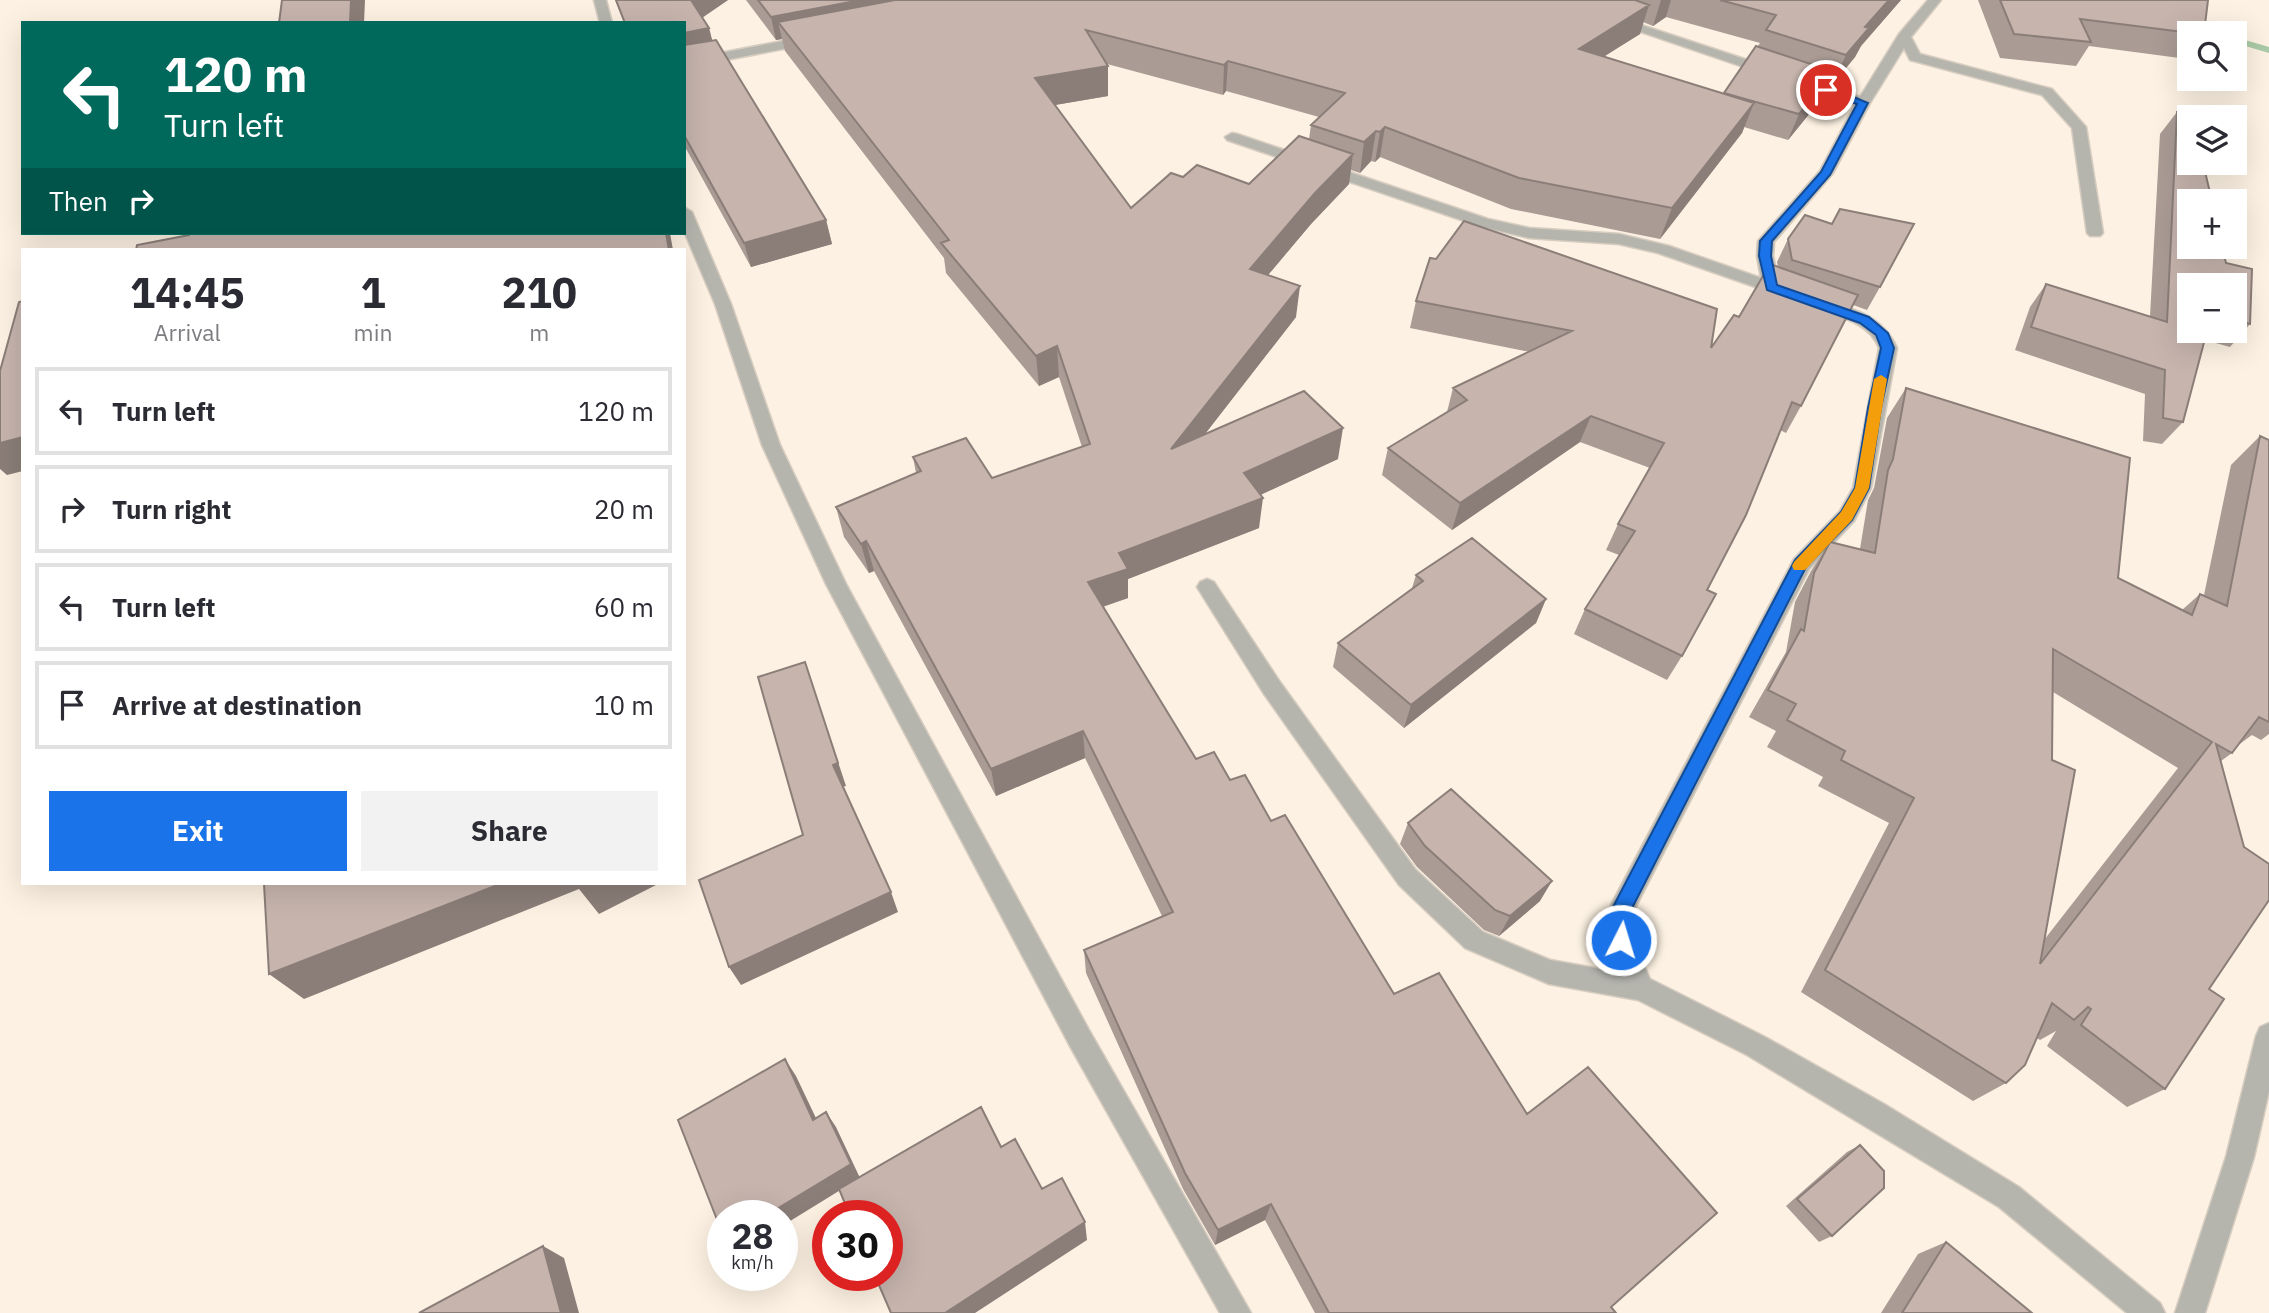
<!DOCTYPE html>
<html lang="en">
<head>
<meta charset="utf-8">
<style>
	:root { --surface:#fff; --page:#f2f2f3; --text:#2b2b33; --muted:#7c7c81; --line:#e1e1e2; --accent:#1a73e8 }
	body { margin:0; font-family:"IBM Plex Sans",sans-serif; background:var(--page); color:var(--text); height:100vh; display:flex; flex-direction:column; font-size:26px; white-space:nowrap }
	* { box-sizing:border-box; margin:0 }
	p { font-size:23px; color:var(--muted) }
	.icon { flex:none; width:38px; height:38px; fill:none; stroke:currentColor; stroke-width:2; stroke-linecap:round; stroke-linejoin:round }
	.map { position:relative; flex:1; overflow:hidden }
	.panel { position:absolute; left:21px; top:248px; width:665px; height:637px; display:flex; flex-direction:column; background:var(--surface); border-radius:0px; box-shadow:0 7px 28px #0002 }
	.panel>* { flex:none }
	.banner { position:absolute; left:21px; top:21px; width:665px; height:214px; border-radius:0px; box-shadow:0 7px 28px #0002; background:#00695c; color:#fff; overflow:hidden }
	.tools { position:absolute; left:2177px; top:21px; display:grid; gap:14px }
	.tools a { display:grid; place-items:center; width:70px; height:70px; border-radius:0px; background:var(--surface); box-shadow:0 7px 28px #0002; font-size:35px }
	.speed { position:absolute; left:707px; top:1200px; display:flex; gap:14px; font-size:35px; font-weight:700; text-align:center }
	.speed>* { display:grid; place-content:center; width:91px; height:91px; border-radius:50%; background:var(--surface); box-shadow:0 7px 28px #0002; line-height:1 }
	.speed small { font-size:18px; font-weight:400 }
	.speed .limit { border:10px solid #d22; background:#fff; color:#111 }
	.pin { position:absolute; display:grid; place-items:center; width:60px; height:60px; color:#fff; margin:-30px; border:4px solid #fff; border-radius:50%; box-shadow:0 2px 7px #0007 }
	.me { position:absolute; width:77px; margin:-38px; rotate:5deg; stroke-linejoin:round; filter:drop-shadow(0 0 5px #0008) }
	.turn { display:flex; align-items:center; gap:24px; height:147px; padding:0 28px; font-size:32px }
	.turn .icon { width:91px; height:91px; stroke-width:2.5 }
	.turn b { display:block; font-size:49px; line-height:60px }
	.then { display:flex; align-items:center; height:66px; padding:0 28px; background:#0003; gap:14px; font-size:26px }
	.eta { display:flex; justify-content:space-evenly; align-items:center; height:119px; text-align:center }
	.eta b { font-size:42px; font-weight:700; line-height:49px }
	.primary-button { display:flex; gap:14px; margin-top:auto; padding:14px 28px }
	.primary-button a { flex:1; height:80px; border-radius:0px; background:var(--accent); color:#fff; font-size:28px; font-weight:700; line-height:80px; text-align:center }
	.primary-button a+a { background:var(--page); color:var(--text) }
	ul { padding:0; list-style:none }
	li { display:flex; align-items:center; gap:21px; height:88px; margin:0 14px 10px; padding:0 14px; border:4px solid var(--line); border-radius:0px }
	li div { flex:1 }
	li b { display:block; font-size:26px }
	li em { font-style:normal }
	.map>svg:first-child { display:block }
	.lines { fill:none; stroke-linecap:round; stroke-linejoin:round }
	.stream { fill:#abcaa7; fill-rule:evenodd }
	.street-casing { stroke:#d6ccbf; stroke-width:3 }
	.street { fill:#b5b5ae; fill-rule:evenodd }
	.wall { fill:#aa9b95; fill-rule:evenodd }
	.shaded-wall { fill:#8b7e79 }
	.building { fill:#c6b4ad; stroke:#8b7e79; stroke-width:2; fill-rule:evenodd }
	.route { fill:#1a73e8; stroke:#114b97; stroke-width:2 }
	.slow { fill:#f59e0b }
</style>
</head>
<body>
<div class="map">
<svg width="2269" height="1313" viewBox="0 0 2269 1313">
	<rect width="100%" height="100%" fill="#fcf1e2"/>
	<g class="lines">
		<path class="stream" d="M2235,37L2269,47V53L2235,43Z"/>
		<g class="street-casing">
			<path id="street" d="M594,0H606L612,23H600Z
				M1928,0H1941L1911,37L1920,54L2052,89L2086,127L2103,233L2100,236H2090L2087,233L2072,128L2042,95L1910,60L1904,48L1870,103L1833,173L1774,242L1773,256L1779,284L1792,292L1784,297L1658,253L1619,244L1529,238L1479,226L1227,140L1225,137L1232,133L1237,134L1488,219L1529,228L1619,234L1669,246L1761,278L1757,256L1758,241L1820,171L1855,105L1609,21L1615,17L1620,18L1860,97L1899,34Z
				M809,36L814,37V43L684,68V60Z
				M684,207L692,212L731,304L780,445L846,584L1089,1030L1251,1313H1220L1071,1048L826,584L762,445L715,304L684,231Z
				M1821,300C1853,308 1883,316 1897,348L1871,488L1854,521L1809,569L1633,912V940L1650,979L1765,1037L1884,1104L2019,1187L2160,1303L2165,1313H2127L1999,1207L1747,1055L1638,1000L1549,984L1465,948L1399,885L1264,694L1197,587L1200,582L1207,579L1214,582L1280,682L1415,869L1483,932L1550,960L1622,973C1613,950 1602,927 1612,903L1794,559L1840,511L1853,488L1879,348C1869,322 1840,317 1815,309L1813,305L1815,301Z
				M2269,1023V1091L2254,1157L2205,1313H2175L2226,1157L2256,1036L2260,1027Z"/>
		</g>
		<use href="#street" class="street"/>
	</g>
	<path class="wall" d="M615,0H728L702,18L709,28L712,41L826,220L832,244L751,267L684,145V23H624Z
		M746,0H1901L1861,46L1855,57L1832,85L1829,84L1823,97L1788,140L1744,127L1742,133L1660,239L1511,209L1380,157L1375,162L1371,161L1360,173L1351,170L1349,184L1311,224L1268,275L1296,317L1205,434L1338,459L1260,495L1259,528L1128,579V598L1103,607L1196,759L1230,780L1271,821L1394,994L1616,1313H1315L1265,1220L1215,1245L1183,1189L1086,973L1084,950L1162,916L1085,758L996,796L874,571L869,573L844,537L836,507L916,473L913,457L992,478L1082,447L1059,377L1039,386L946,273L944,258L785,51L782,39L776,40ZM1666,17L1760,43L1724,94L1604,56L1640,34L1643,22L1653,26ZM1107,64L1223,95L1226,91L1319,117L1311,125L1309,139L1249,184L1183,177L1131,208L1055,105L1108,96Z
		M1978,0H2208L2189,33V56L2187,59L2089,46L2076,66L2000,58Z
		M2177,112L2226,263L2250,324L2230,347L2205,340L2183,422L2162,444L2143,441L2145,394L2015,350L2030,307L2046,284L2150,316L2160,134ZM2235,285V331H2189Z
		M1788,239L1880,287L1867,310L1853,305L1801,406L1786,433L1780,430L1707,590L1682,656L1667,680L1574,634L1585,609L1619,555L1606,550L1618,524L1650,468L1580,442L1452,530L1382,475L1388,448L1447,412L1453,388L1530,352L1410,328L1416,301L1711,348L1739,317L1778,267L1777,262Z
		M1906,388L2118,578L2182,610L2200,594L2204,595L2231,465L2260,436L2269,440V734L2261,740L2252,735L2237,746L2232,753L2221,761L2209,989L2165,1089L2127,1107L2047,1046L2056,1031L2040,1040L2037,1038L2006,1083L1973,1101L1801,992L1889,823L1818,786L1823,777L1767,747L1776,731L1749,717L1786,652L1795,602L1811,571L1830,542L1860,549L1868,500L1874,488L1887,418ZM2053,692L2178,768L2044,940Z
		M1416,575L1546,599L1536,623L1404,728L1333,667L1338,643L1412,588Z
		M1408,823L1540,901L1499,936L1484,930L1417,867L1400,844Z
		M1860,1145L1832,1236L1819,1242L1786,1206L1847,1152Z
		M1946,1242L2032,1313H1881L1918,1254Z"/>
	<path class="shaded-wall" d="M351,0H365L364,23H350Z
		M691,0H728L697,21Z
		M861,0H970L778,22L782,39L776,40L771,17Z
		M1661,0H1671L1666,17L1653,26Z
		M1889,0H1901L1861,46L1855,57L1832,85L1846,55L1865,27Z
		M1649,5L1640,34L1570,78L1579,49Z
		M709,28L715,51L684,57V33Z
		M1228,61L1226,91L1223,95L1224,65Z
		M1108,66V96L1037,108L1035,78Z
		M1835,72L1823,97L1788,140L1799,114Z
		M1754,103L1742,133L1660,239L1672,208Z
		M1385,127L1380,157L1375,162L1380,132Z
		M1376,131L1371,161L1360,173L1364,142Z
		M1353,154L1349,184L1311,224L1247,300L1250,269L1315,193Z
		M826,220L832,244L751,267L744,243Z
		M666,233H670L673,250H669Z
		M1300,286L1296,317L1170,479L1171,449Z
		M1057,346L1059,377L1039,386L1036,356Z
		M1591,416L1580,442L1452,530L1460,503Z
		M1343,428L1338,459L1241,504L1244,473Z
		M23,437V471L7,475L0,469V443Z
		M1263,498L1259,528L1128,579V598L1089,611L1088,582L1119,553Z
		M866,541L874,571L869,573L861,544Z
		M1546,599L1536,623L1404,728L1411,705Z
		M805,662L846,786L842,787L833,765Z
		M1083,731L1085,758L996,796L991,769Z
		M1552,881L1540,901L1499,936L1510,916Z
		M500,884H658L599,914L579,889L304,999L269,974Z
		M891,892L898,912L741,985L729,967Z
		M785,1059L796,1076L824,1135L813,1120Z
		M826,1112L836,1127L860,1178L782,1226V1216H765Z
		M1271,1204L1265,1220L1215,1245L1218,1230Z
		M1085,1222L1087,1240L975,1313H945Z
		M543,1246L564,1258L579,1313H561Z"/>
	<path class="building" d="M282,0H351L350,23H279Z
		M616,0H691L709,28L684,33V23H625Z
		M758,0H861L771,17Z
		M895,0H1635L1649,5L1579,49L1754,103L1672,208L1519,178L1385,127L1380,132L1376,131L1364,142L1311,125L1345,93L1228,61L1224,65L1086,30L1108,66L1035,78L1131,208L1171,173L1183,177L1197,165L1249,184L1299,136L1353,154L1315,193L1250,269L1300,286L1171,449L1304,391L1343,428L1244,473L1263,498L1119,553L1128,569L1088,582L1196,759L1214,752L1230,780L1245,775L1271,821L1285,815L1394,994L1439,973L1527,1114L1588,1067L1717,1213L1611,1307L1616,1313H1329L1271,1204L1218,1230L1185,1173L1084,950L1173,912L1083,731L991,769L866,541L861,544L836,507L921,471L913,457L966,438L992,478L1090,444L1057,346L1036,356L941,243L949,240L778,22Z
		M1720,0H1889L1865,27L1869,28L1846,55L1766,30L1776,15Z
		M2000,0H2208L2204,33H2191L2080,19L2091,42L2014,34Z
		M716,40L826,220L744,243L684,135V45Z
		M1756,46L1835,72L1799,114L1724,93Z
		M2191,111L2193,117H2189V163H2203L2212,201H2189V247H2222L2226,263L2252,269L2250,324L2235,319V285H2189V331H2207L2183,422L2163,418L2165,370L2031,327L2046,284L2167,322L2177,112Z
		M1840,209L1914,224L1880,287L1792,260L1788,239L1805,215L1832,224Z
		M1464,221L1717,309L1711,348L1734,315L1739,317L1770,264L1858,295L1801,406L1792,402L1746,515L1707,590L1716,594L1682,656L1585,609L1635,531L1618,524L1664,443L1591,416L1460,503L1388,448L1467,400L1453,388L1572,331L1416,301L1430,258L1436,259Z
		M190,233H666L669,250H136L137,245L189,235Z
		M23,301V437L0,443V371L19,302Z
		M1906,388L2130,458L2118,578L2192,615L2200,594L2227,606L2260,436L2269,440V722L2259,717L2232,753L2216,744L2244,847L2269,864V900L2209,989L2224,999L2165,1089L2081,1025L2091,1009L2088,1007L2074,1020L2052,1003L2025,1065L2006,1083L1825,970L1914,798L1841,760L1845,751L1787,720L1796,704L1768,690L1801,629L1804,631L1814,573L1830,542L1875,553L1888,470L1893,459ZM2053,649L2212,742L2040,964L2075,770L2052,760Z
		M1472,538L1546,599L1411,705L1338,643L1423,581L1416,575Z
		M805,662L838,763L833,765L891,892L729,967L699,880L803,835L758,677Z
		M1451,789L1552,881L1510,916L1495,910L1425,846L1408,823Z
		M264,884H500L269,974Z
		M785,1059L813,1120L826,1112L851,1164L765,1216H723V1235L678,1120Z
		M981,1107L1001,1147L1015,1139L1042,1189L1062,1178L1085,1222L945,1313H891L875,1276H887V1216H850L839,1189Z
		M1860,1145L1884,1171V1188L1832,1236L1797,1199Z
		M1946,1242L2032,1313H1902Z
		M543,1246L561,1313H419Z"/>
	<path class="route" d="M1823,87H1830L1868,103L1830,175L1772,241L1771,256L1777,285L1869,317L1888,333L1894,348L1881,408L1869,488L1852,520L1806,567L1630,912V940L1627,946L1621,948L1614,946C1609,935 1609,916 1614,905L1795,560L1841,512L1855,488L1868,408L1881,348L1876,335L1860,323L1767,290L1759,256L1760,241L1821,172L1857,104L1823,92Z"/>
	<path class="slow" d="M1881,375L1887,379L1869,488L1852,520L1805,570H1794L1792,566L1794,562L1841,512L1855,488L1874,379Z"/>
</svg>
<div class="tools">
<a><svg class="icon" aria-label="search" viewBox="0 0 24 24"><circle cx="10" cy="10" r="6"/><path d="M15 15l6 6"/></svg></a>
<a><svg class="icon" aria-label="layers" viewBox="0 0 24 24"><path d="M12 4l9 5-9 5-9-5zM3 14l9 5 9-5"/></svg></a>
<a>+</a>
<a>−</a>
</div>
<div class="speed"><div>28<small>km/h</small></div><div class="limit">30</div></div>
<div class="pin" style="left:1826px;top:90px;background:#d93025"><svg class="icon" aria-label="arrive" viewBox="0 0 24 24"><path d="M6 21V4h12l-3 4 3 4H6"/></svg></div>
<svg class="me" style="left:1621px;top:940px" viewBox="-20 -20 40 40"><circle r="17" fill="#1a73e8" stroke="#fff" stroke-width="3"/><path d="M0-11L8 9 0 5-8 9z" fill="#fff"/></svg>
<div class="banner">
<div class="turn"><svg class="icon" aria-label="left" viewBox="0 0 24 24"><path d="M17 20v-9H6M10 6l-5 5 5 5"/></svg><div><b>120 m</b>Turn left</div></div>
<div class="then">Then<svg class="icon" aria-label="right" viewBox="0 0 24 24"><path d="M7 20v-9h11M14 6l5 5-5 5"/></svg></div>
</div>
<section class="panel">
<div class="eta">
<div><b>14:45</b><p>Arrival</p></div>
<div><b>1</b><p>min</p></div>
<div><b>210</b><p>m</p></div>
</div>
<ul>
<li><svg class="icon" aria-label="left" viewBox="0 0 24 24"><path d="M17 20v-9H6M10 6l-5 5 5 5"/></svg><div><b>Turn left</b></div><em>120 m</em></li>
<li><svg class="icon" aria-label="right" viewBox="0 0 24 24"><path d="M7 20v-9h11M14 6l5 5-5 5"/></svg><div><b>Turn right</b></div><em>20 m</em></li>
<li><svg class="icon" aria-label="left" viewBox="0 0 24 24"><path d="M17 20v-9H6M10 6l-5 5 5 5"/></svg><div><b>Turn left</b></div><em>60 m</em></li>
<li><svg class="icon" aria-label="arrive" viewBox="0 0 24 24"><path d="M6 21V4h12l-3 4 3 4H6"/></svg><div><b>Arrive at destination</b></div><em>10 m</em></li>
</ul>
<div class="primary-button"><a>Exit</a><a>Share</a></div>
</section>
</div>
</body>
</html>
